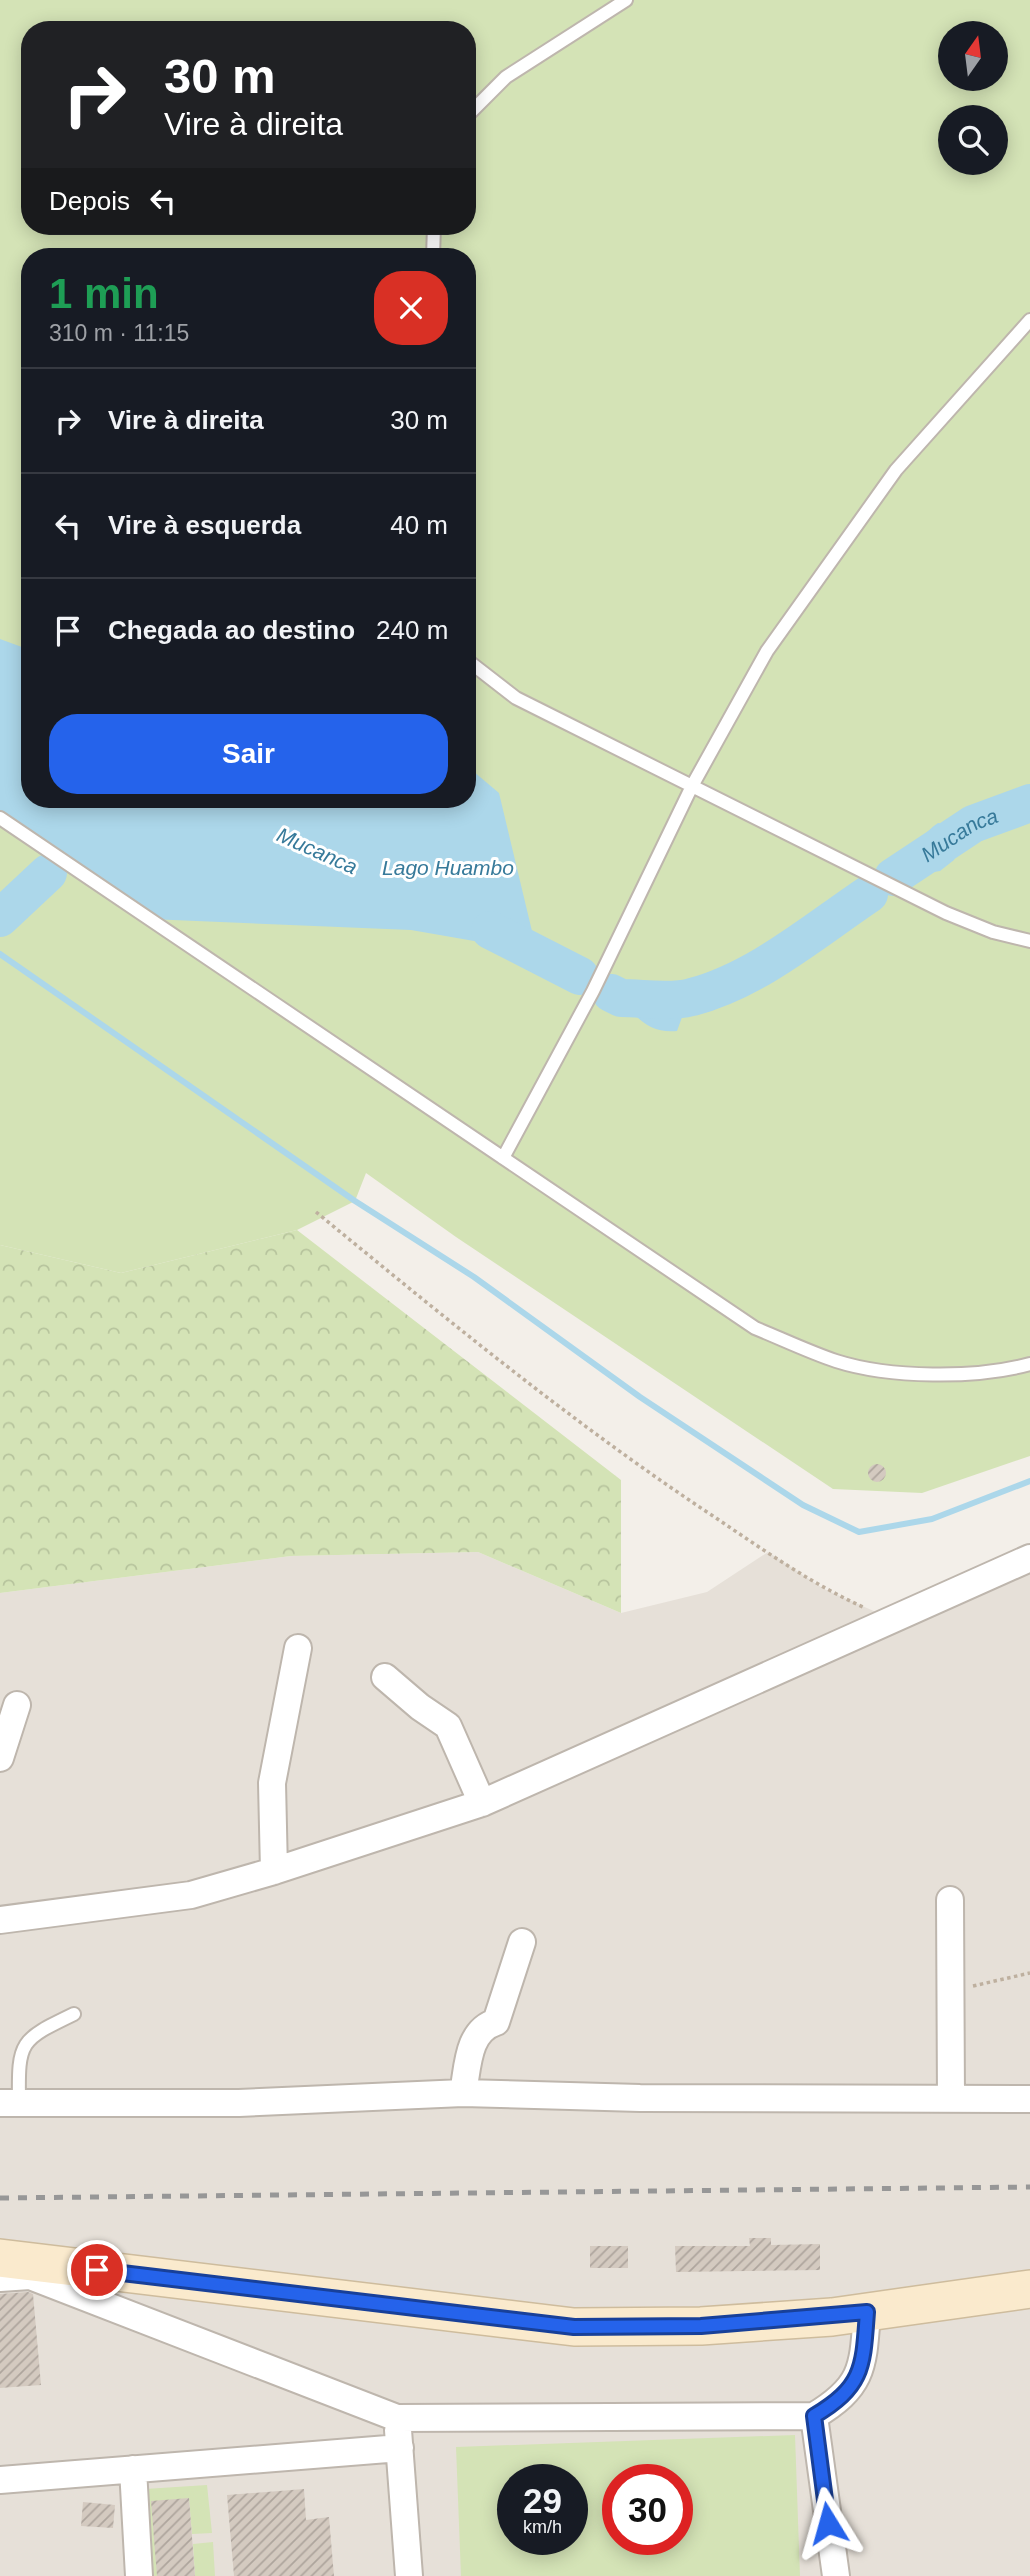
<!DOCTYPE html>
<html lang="pt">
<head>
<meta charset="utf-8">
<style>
	:root { --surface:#171b24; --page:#20242c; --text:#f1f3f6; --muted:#9ea1a6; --line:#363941; --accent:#2563eb }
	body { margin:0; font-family:Helvetica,sans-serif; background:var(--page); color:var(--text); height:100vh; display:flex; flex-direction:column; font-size:26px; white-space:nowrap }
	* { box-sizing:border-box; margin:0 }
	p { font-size:23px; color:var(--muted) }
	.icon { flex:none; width:38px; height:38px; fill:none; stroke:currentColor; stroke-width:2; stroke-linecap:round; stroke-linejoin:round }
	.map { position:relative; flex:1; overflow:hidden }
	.panel { position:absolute; left:21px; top:248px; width:455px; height:560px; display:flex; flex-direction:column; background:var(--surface); border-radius:28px; box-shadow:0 4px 18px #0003 }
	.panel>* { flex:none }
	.guide { position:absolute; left:21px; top:21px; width:455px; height:214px; border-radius:28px; box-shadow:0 4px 18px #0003; background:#202124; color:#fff; overflow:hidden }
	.needle { width:46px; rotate:14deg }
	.controls { position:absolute; left:938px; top:21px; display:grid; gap:14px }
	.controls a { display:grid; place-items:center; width:70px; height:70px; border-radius:50%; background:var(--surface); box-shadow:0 4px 18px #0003; font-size:35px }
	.speed { position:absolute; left:497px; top:2464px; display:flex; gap:14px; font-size:35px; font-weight:700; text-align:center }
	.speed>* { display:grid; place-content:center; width:91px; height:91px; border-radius:50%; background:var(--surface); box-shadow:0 4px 18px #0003; line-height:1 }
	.speed small { font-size:18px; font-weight:400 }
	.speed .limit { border:10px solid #d22; background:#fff; color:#111 }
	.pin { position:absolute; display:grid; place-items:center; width:60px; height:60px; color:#fff; margin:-30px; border:4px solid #fff; border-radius:50%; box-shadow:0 2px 7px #0007 }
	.me { position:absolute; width:77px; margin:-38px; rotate:352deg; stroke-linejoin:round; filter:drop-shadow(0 0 5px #0008) }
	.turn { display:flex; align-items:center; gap:24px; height:147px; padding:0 28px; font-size:32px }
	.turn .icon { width:91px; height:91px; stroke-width:2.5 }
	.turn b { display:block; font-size:49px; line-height:60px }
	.then { display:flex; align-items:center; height:66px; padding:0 28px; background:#0003; gap:14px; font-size:26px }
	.round { display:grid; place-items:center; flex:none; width:74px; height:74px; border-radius:28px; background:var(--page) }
	.overview { display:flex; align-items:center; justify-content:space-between; height:119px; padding:0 28px }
	h1 { font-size:42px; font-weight:800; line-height:52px; color:#1e9e55 }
	.button { display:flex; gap:14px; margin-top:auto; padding:14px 28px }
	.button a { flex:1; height:80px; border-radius:28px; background:var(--accent); color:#fff; font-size:28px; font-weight:800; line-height:80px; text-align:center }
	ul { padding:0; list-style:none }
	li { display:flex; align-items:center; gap:21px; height:105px; padding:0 28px; border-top:2px solid var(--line) }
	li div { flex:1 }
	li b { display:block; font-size:26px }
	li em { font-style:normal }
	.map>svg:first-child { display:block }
	.residential { fill:#e6e0d8; fill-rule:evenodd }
	.green { fill:#d4e3b6; fill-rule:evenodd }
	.forest { fill:url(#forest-crowns) }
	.water { fill:#acd7ea }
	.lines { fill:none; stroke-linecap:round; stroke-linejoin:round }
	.stream { stroke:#acd7ea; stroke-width:6 }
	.river { stroke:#acd7ea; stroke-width:38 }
	.building { fill:url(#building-hatch) }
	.lane-casing { stroke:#beb6ad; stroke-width:16 }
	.street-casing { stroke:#beb6ad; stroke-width:30 }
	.secondary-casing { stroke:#cebc9d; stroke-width:40 }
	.path { stroke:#beb09f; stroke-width:3.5; stroke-dasharray:3.5 3.5; stroke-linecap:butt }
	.lane { stroke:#fff; stroke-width:12 }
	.street { stroke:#fff; stroke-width:26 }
	.secondary { stroke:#faeacd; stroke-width:37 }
	.rail { stroke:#979797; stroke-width:5; stroke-dasharray:9 9; stroke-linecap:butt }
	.route-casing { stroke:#184099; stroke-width:18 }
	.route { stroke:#2563eb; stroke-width:12 }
	.labels { text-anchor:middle; stroke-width:6; stroke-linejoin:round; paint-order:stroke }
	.water-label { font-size:21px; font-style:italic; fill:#377a9a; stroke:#fff }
</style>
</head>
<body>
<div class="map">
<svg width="1030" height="2576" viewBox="0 0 1030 2576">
	<defs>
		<pattern id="forest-crowns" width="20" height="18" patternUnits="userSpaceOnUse" patternTransform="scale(1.75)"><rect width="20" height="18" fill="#d4e3b6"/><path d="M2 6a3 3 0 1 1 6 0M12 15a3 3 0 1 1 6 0" fill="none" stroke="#b7c49d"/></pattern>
		<pattern id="building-hatch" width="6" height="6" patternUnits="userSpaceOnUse" patternTransform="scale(1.75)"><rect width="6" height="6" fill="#d4cac0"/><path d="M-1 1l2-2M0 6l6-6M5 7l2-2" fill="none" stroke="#aea59d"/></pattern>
	</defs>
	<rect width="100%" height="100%" fill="#f3efe9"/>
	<path class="residential" d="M478,1552L621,1613L707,1592L768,1552L824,1589L894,1620L1030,1558V2576H0V1593L291,1556ZM513,2480H572V2539H513ZM618,2480H677V2539H618Z"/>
	<path class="green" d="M0,0H1030V1456L922,1493L833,1489L456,1237L366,1173L355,1201L297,1230L121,1273L0,1245ZM30,30H467V226H30ZM950,33H996V79H950ZM950,117H996V163H950ZM30,257H467V800H30Z
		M795,2435L800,2576H461L456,2447ZM513,2480H572V2539H513ZM618,2480H677V2539H618Z
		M207,2485L212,2533L192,2534L189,2499L157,2576H153L145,2489Z
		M213,2542L215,2576H195L193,2544Z"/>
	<path class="forest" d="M297,1230L621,1480V1613L478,1552L291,1556L0,1593V1245L121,1273Z"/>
	<path class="water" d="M0,639L30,650V800H467V766L499,793L537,952L411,930L149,919L0,818Z
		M967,818L973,824L960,841L954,860L940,871L922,874L909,869C911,851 923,833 938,823L951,825Z
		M634,985H655L689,998L677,1031C651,1034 635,1018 621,998L625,988Z"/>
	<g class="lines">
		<path class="stream" d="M0,954L355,1201L474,1277L640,1397L803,1505L859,1532L932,1519L1030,1481"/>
		<g class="river">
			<path id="s1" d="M893,877L973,824L1030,803"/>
			<path d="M0,918L48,873"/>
			<path d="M490,930L580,976"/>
			<path d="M611,993L621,998C643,998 671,1003 692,997C757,980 814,931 869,894"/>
		</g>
	</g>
	<path class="building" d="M868 1473a9 9 0 1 1 18 0a9 9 0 1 1-18 0Z
		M749,2238H771V2245L820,2244V2270L676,2272L675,2246H750Z
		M590,2246H628V2268H590Z
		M28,2292L33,2294L41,2385L0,2388V2294Z
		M304,2489L306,2520L329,2517L334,2576H234L227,2495Z
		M189,2498L195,2576H157L151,2501Z
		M83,2502L115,2505L113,2528L81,2526Z"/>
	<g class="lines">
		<g class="lane-casing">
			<path id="lane" d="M467,116L506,77L626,0
				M433,257L434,226
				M467,660L516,698L946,913L993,932L1030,941
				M0,818L755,1328C782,1339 809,1352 836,1361C889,1378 976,1379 1030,1364
				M503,1158L593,991L692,786L767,651L896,470L1030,320
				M19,2101C18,2041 20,2040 74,2014"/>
		</g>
		<g class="street-casing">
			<path id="street" d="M385,1677L420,1707L448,1726L482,1803
				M0,1758L17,1705
				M274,1871L272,1783L298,1648
				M950,1900L951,2099
				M0,1920L191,1895L274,1871L482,1803L1030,1558
				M463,2093C468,2067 467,2031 496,2022L522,1942
				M0,2103H239L463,2093L640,2098L1030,2099
				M0,2278L30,2276L397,2418L814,2416C864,2386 863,2367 867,2312
				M814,2416L836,2576
				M398,2430L409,2576
				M133,2469L139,2576
				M0,2480L400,2448"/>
		</g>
		<g class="secondary-casing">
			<path id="secondary" d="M0,2258L574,2327L701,2326L832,2317L1030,2289"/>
		</g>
		<path class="path" d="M316,1212C445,1318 574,1424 713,1516C762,1549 810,1583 863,1607
			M973,1986L1030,1973"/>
		<use href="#lane" class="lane"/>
		<use href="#street" class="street"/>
		<use href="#secondary" class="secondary"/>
		<path class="rail" d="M0,2198L1030,2187"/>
	</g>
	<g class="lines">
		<g class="route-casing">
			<path id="route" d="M97,2270L574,2327L701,2326L867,2312C863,2367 864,2386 814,2416L828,2523"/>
		</g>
		<use href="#route" class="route"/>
	</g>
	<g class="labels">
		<g class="water-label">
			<text dy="7" stroke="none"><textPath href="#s1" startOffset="79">Mucanca</textPath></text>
			<text transform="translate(317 851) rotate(24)" y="7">Mucanca</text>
			<text x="448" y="875">Lago Huambo</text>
		</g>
	</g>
</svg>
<div class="controls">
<a><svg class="needle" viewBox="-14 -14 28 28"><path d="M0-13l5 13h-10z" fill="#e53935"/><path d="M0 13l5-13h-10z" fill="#9ea1a6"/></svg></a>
<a><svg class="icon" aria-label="search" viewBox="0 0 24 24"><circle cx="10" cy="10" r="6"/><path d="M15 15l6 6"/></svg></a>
</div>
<div class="speed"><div>29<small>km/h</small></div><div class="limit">30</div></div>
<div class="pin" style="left:97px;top:2270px;background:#d93025"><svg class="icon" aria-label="arrive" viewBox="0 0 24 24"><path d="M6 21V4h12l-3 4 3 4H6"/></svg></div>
<svg class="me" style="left:828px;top:2523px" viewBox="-20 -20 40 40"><path d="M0-17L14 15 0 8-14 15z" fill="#2563eb" stroke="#fff" stroke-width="4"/></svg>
<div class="guide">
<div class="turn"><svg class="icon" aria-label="right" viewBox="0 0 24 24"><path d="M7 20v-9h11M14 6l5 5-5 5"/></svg><div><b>30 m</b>Vire à direita</div></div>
<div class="then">Depois<svg class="icon" aria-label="left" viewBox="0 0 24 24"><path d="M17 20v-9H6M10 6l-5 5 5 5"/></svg></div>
</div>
<section class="panel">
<div class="overview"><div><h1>1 min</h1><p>310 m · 11:15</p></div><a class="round" style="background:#d93025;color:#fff"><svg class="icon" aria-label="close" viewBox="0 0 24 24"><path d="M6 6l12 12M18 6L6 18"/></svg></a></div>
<ul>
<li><svg class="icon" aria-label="right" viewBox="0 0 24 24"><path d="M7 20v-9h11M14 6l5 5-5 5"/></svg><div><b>Vire à direita</b></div><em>30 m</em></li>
<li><svg class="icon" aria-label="left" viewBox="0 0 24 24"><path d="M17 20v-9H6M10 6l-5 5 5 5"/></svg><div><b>Vire à esquerda</b></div><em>40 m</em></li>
<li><svg class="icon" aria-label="arrive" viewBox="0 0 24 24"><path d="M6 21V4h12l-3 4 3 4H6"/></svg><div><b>Chegada ao destino</b></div><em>240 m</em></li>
</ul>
<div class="button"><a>Sair</a></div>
</section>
</div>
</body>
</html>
